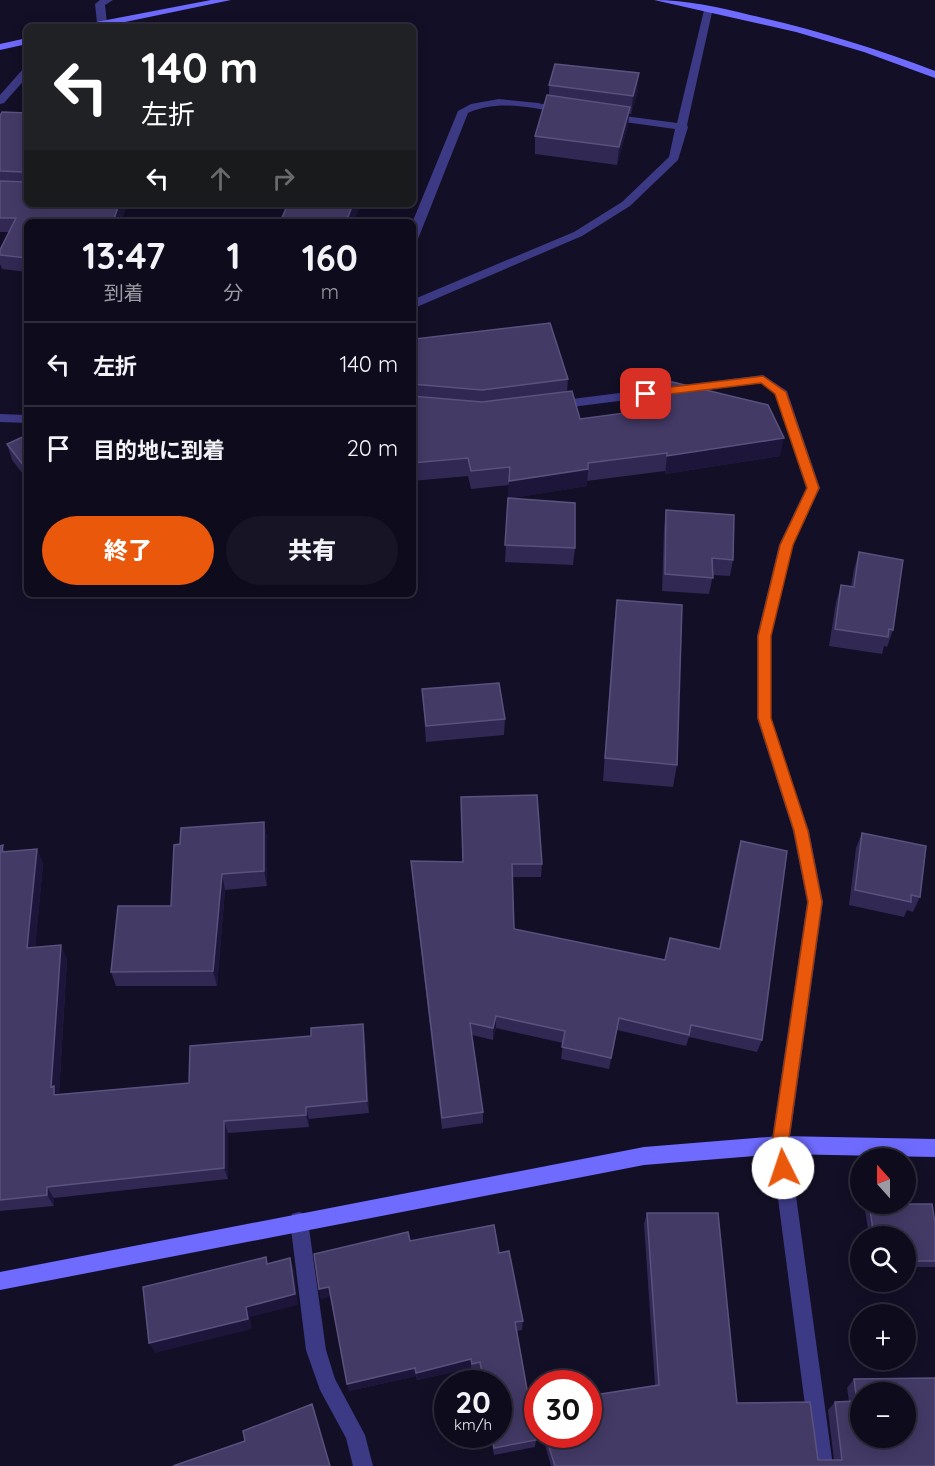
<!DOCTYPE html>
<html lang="ja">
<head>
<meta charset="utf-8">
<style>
	:root { --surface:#0e0b1c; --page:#171425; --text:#f1f3f6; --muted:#9b9ba3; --line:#2e2b3b; --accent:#ea580c }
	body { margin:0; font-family:Quicksand,"Noto Sans JP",sans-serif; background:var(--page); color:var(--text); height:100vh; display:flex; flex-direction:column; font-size:22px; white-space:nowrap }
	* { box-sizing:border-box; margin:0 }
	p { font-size:20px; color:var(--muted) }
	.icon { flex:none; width:33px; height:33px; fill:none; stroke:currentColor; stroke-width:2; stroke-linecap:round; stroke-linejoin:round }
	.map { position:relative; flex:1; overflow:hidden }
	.panel { position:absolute; left:24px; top:219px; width:392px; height:378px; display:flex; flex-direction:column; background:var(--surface); border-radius:9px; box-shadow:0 3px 15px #0003,0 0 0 2px var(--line) }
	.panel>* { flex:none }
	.top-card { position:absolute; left:24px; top:24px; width:392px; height:183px; border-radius:9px; box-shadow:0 3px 15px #0003,0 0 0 2px var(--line); background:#202124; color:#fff; overflow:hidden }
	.needle { width:39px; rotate:339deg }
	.tools { position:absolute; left:850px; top:1148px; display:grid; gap:12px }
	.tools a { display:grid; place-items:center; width:66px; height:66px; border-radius:50%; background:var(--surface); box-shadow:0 3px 15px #0003,0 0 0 2px var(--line); font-size:30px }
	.speed { position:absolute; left:434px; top:1370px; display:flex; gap:12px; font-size:30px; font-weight:700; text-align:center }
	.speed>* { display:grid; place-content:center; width:78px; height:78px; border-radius:50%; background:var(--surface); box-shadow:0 3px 15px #0003,0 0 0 2px var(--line); line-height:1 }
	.speed small { font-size:15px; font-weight:400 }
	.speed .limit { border:9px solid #d22; background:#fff; color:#111 }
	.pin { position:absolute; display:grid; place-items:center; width:51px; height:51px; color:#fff; margin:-26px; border-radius:12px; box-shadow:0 3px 9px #0006 }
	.me { position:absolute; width:66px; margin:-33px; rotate:356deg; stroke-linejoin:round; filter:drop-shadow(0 0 4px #0008) }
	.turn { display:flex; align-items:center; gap:21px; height:126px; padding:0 18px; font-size:27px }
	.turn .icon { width:78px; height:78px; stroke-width:2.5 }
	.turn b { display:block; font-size:42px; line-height:51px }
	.lanes { display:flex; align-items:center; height:57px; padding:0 18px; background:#0003; justify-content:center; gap:30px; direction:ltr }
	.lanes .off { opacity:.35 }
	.eta { display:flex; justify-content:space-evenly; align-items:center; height:102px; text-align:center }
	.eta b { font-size:36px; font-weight:800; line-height:42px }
	.primary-button { display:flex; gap:12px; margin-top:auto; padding:12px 18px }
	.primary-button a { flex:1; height:69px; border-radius:36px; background:var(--accent); color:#fff; font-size:24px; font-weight:800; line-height:69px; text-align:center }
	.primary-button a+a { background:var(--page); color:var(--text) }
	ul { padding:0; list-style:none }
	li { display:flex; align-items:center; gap:18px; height:84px; padding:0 18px; border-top:2px solid var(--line) }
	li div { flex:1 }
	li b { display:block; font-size:22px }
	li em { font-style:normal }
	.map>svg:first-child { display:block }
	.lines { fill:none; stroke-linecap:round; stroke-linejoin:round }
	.street { fill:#3d3a85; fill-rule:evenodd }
	.secondary { fill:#6f6bff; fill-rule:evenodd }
	.wall { fill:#312854 }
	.shaded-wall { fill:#1d163a }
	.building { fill:#433a66; stroke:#5a527e; stroke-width:1.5; fill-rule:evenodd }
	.route { fill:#ea580c; stroke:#983908; stroke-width:1.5 }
</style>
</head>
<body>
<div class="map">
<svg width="935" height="1466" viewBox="0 0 935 1466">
	<rect width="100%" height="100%" fill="#130f26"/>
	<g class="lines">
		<path class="street" d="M100,0H113L105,5L107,23L102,26L97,23L95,4Z
			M705,6L713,8L687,125L688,127L678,160L630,206L582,236L412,309V300L574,232L622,202L669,157L675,129L610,120L605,117L610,114L677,123Z
			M27,68V77L4,103L0,104V95L23,69Z
			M499,99L538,103L568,110L563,113C531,108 498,99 468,113L418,239L412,242V223L458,111L471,104Z
			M763,375L787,391L820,488L793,545L771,636V718L809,831L823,902L789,1145L833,1466H813L771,1145L807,902L793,831L757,718V636L779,545L806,488L775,393L761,383L556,409L550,405L556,401Z
			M0,414L27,415V423L0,422Z
			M299,1212L306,1214L308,1221L326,1350L335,1379L365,1435L373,1466H353L346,1438L320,1390L306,1350L290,1221L292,1214Z"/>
		<path class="secondary" d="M211,0H231L101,27H81L86,24Z
			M654,0C687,0 718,7 750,15C813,29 875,48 935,71V78L864,52L796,32Z
			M27,38V44L0,50V44Z
			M780,1136L935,1139V1157L780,1154L644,1165L0,1290V1272L644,1147Z"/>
	</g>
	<path class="wall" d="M549,85L638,90L631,114H629L628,125L617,165L535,154V136L549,95Z
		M27,113V204H127L121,222H27V272L2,269L0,264V250L9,232H0V116Z
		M412,335L415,339L568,379L567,392L580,419L654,410L650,399L652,381L780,456L665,474V471L587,481V486L512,498L575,548L573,565L505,562L509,485L471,489L468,476L412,481Z
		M27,435V479L12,460L7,444Z
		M666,510L733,560L730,576L713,575L709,594L662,591L664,527Z
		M859,552L893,630L887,647L884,646L882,654L829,646L836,602L841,585L851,587L854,569Z
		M617,600L677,765L673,787L603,781L614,624Z
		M422,689L505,719L504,735L426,742Z
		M264,822L267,838V886L225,890L217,986H116L111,972L171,906L180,844Z
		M862,833L920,897L913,912L907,910L904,917L849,905L856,848Z
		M741,841L762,1040L757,1052L689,1037L686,1046L617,1030L609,1069L561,1059L563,1043L496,1028L493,1040L472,1035L483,1112V1123L442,1129L412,874L411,861L542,864L541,877H512L514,929L665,960L719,949L737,855Z
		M0,846L5,851L37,849L43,864L35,947L67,959L59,1094L189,1083L311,1036L363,1024L365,1037L369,1113L309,1119V1127L228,1133V1179L54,1198V1206L0,1211Z
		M869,1204L935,1223V1267H906V1236H869L865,1210Z
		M647,1213L737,1403L818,1460H834L828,1410L835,1402L849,1401L847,1388L854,1379L935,1466H551L542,1434H588L655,1385L644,1224Z
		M410,1241L499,1253L523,1321L522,1330L517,1331L536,1440L535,1447L494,1455L490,1434H498V1383H482L480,1371L472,1372L471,1368L417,1380L416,1376L349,1391L330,1296L321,1299L319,1289Z
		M537,1404V1418L535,1413Z"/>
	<path class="shaded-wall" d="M639,73L638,90L631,114L633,96Z
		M630,107L628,125L617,165L619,147Z
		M119,204H127L121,222H113Z
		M353,204H361L354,222H346Z
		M784,438L780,456L665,474L667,456Z
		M588,469L587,486L508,499L509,481Z
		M264,822L267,838V886L264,871Z
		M37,849L43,864L34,962L27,948Z
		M222,874L225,890L217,986L213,971Z
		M61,945L67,959L59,1094L61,1099L54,1095L51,1087Z
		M496,1016V1028L493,1040V1028Z
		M363,1024L365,1037L369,1113L367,1101Z
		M306,1107L309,1119V1127L306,1115Z
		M224,1121L228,1133V1179L224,1168Z
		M47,1187L54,1198V1206L47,1195Z
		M290,1258L294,1269L298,1305L250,1317L252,1329L155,1353L149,1343L246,1307Z
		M329,1287L331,1296L321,1299L319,1289Z
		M471,1359V1368L417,1380L416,1373Z
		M415,1368L416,1376L349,1391L347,1384Z"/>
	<path class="building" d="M555,64L639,73L633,96L549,85Z
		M547,95L630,107L619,147L535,136Z
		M2,112L27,113V204H119L113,222H27V258L0,255V250L16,218H0V181L25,182L23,172L0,171V116Z
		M288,204H353L346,222H280Z
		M550,323L568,379L482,390L412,384V335L414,334L415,339Z
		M664,380L768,405L784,438L667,456V453L588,463V469L509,481L510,467L471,471L468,458L412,463V396L482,402L572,391L580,419L663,408L652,381Z
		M27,435V470L7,444Z
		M508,498L575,503V548L505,545Z
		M666,510L734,515L733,560L712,558L713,578L665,574Z
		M859,552L903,560L893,630L889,629L888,637L835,629L841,585L854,587Z
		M617,600L682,605L677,765L605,758Z
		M499,683L505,719L426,726L422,689Z
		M537,795L542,864H512L514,929L665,960L670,938L720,949L741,841L787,851L762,1040L691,1025L689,1035L619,1018L611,1058L562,1047L565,1031L496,1016L493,1028L470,1023L483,1112L442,1118L411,861L463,862L461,797Z
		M264,822V871L222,874L213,971L111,972L118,906H171L174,845L180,844L181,828Z
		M862,833L926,846L920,897L911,895V902L855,890Z
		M3,845L2,852L37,849L27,948L61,945L51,1087L54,1086V1095L189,1083L190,1046L311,1036V1028L363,1024L367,1101L306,1107V1115L224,1121V1168L47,1187V1195L0,1200V846Z
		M869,1204H932L935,1223V1261H906V1236H874Z
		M647,1213H718L737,1403L810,1402L818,1460H842L835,1402L857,1401L854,1379L935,1378V1466H555L545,1434H588V1396L659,1385ZM861,1392H906V1437H861Z
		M494,1225L499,1253L509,1251L523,1321L515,1322L536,1440L494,1448L492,1434H498V1383H484L480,1362L472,1364L471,1359L416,1373L415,1368L347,1384L329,1287L319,1289L314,1254L408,1232L410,1241Z
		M266,1257L267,1264L290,1258L295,1294L246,1307L248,1319L149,1343L143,1287Z
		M312,1404L330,1466H173L245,1441L243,1431Z"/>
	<path class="route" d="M763,376L786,392L819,488L793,545L771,636V718L808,831L822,902L788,1145L792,1168L789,1173L783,1176L778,1173L772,1145L808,902L794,831L758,718V636L780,545L807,488L775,394L761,383L646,397L640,394L646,390Z"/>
</svg>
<div class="tools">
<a><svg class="needle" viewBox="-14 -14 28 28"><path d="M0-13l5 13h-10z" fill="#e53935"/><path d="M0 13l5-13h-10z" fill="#9b9ba3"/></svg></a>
<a><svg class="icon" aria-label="search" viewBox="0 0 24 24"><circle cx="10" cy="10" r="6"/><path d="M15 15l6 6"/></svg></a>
<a>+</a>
<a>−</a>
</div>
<div class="speed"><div>20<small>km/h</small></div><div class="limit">30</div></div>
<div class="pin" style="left:646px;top:394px;background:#d93025"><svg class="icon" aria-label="arrive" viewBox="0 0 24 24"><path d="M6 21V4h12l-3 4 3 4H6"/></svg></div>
<svg class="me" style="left:783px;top:1168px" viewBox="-20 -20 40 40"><circle r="19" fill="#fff"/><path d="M0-13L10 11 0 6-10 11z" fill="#ea580c"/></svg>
<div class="top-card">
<div class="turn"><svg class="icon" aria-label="left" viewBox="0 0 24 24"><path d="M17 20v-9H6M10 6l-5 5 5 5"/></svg><div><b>140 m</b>左折</div></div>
<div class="lanes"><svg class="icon" aria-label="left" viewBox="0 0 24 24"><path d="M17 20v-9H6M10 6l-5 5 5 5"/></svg><svg class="icon off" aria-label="ahead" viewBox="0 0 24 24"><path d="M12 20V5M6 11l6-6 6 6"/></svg><svg class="icon off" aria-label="right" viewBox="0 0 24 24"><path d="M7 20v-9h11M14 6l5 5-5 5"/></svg></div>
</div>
<section class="panel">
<div class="eta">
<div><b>13:47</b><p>到着</p></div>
<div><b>1</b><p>分</p></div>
<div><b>160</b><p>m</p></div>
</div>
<ul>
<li><svg class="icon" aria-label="left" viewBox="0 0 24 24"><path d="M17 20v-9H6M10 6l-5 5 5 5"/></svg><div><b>左折</b></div><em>140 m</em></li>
<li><svg class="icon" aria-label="arrive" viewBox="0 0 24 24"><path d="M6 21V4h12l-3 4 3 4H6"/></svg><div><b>目的地に到着</b></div><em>20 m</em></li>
</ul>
<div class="primary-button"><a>終了</a><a>共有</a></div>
</section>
</div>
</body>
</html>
